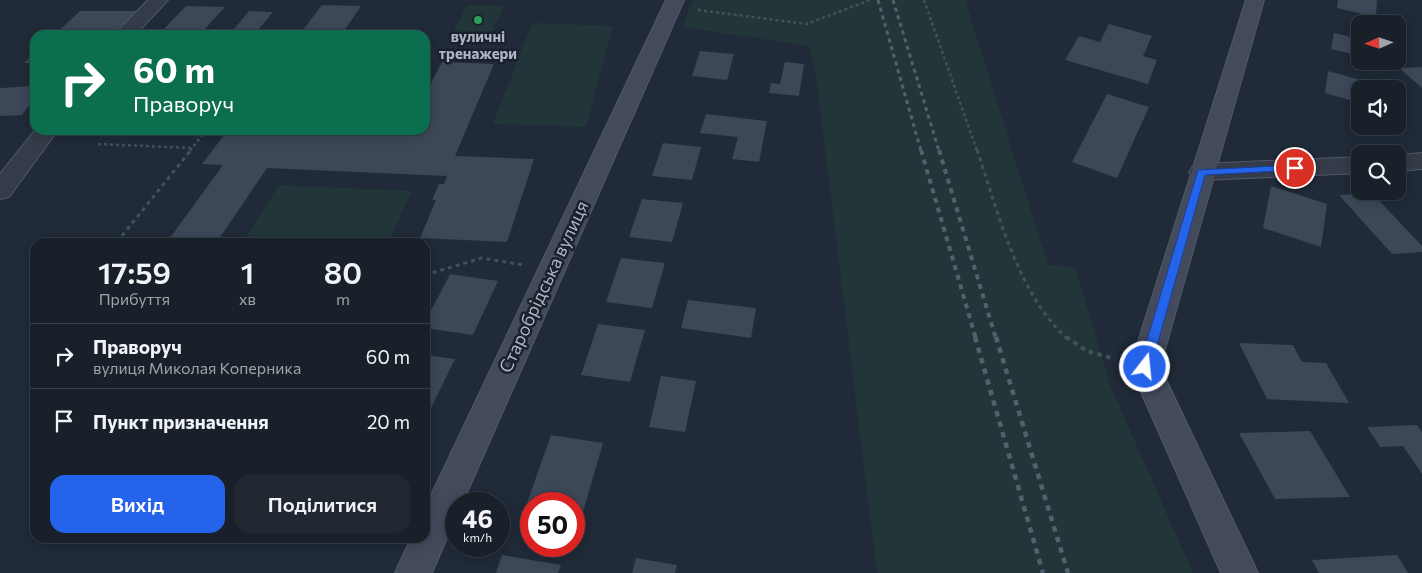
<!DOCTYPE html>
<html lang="uk">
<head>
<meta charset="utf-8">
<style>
	:root { --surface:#18202a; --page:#212832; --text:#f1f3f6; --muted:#9fa3a8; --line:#363e47; --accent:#2563eb }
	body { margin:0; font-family:Commissioner,sans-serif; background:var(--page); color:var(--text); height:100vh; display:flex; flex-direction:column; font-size:19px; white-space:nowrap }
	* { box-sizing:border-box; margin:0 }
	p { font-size:16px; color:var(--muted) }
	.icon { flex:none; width:28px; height:28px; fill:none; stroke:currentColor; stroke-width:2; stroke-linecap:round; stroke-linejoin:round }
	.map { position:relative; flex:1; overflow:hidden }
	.sheet { position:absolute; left:30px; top:238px; width:400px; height:305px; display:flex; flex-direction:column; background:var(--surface); border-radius:15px; box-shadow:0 2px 12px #0003,0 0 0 1px var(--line) }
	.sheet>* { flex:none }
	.hud { position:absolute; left:30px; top:30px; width:400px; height:105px; border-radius:15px; box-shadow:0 2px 12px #0003,0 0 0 1px var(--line); background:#0b6e4f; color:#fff; overflow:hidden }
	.needle { width:32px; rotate:267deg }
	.tools { position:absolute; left:1351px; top:15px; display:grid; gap:10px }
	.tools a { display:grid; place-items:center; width:55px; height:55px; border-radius:10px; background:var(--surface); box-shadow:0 2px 12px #0003,0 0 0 1px var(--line); font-size:25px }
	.speed { position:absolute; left:445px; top:492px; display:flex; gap:10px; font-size:25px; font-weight:700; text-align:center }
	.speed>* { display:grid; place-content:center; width:65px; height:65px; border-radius:50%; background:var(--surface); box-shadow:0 2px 12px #0003,0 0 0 1px var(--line); line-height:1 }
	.speed small { font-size:12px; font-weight:400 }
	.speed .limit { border:8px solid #d22; background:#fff; color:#111 }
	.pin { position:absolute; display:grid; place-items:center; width:42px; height:42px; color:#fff; margin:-21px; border:2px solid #fff; border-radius:50%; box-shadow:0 1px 5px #0007 }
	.me { position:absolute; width:55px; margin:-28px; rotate:16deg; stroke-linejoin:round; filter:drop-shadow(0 0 4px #0008) }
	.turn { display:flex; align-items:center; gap:18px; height:105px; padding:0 20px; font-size:22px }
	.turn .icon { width:65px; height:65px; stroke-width:2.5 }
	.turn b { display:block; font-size:35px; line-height:42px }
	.eta { display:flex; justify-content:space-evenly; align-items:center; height:85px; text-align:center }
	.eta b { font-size:30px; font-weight:600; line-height:35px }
	.primary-button { display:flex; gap:10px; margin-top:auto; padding:10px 20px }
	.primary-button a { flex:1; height:58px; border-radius:15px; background:var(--accent); color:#fff; font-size:20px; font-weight:600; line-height:58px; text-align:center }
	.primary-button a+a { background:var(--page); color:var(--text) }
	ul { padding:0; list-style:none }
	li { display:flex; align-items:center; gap:15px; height:65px; padding:0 20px; border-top:1px solid var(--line) }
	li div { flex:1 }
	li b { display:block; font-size:19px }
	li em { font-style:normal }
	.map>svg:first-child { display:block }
	.green { fill:#223639 }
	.building { fill:#3c4758 }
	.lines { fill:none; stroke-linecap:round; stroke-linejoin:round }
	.street-casing { stroke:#515966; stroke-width:2 }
	.secondary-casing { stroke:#515966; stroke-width:2 }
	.path-far2 { stroke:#405357; stroke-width:2.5; stroke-dasharray:3 3; stroke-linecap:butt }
	.path-far1 { stroke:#405357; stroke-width:3; stroke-dasharray:4 4; stroke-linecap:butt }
	.path { stroke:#405357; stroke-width:4; stroke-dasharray:4.5 4.5; stroke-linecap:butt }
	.street { fill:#343c49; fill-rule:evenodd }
	.secondary { fill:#424a5c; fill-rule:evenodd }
	.rail-far2 { stroke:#565f70; stroke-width:3; stroke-dasharray:4 4; stroke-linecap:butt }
	.rail-far1 { stroke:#565f70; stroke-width:4; stroke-dasharray:5 5; stroke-linecap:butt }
	.rail { stroke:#565f70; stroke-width:4.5; stroke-dasharray:5.5 5.5; stroke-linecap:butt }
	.route { fill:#2563eb; stroke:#184099 }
	.leisure-dot { fill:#2e9e5b; stroke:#1a212d; stroke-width:2 }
	.labels { text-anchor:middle; stroke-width:5; stroke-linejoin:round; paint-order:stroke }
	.far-poi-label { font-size:15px; font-weight:bold; fill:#aeb6c5; stroke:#1a212d }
	.street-label { font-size:18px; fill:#aeb6c5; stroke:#1a212d }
</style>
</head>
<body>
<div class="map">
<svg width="1422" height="573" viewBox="0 0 1422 573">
	<rect width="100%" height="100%" fill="#202a38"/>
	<path class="green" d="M693,0H965L1048,265L1075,267L1110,385L1193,573H877L816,75L809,46L682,27Z
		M467,5L504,6L490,36L452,35Z
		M532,23L613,26L586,127L493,124Z
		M279,185L412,191L388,242H243Z"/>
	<path class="building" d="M1338,0H1377L1376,17L1337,8Z
		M322,5L361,6L344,31L303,30Z
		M186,6L225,7L202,32L162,31Z
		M80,11H137L113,35H54Z
		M249,11L273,12L254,35H229Z
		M1109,24L1152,36L1143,56L1157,60L1148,84L1065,60L1079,36L1100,42Z
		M1334,33L1360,39V56L1331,49Z
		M700,51L734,54L727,80L692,76Z
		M35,52V63H24Z
		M442,62L494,64L455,156L534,159L507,242L420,238L436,200H432L439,184H444L447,176L267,168L217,242H167L223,165L202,164L228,130L405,134L407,130H425V95Z
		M785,62L804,64L799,96L769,93L771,83L780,84Z
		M1422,67V88L1399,68Z
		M1328,71L1368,82L1367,89H1360V103L1325,93Z
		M35,86V98L22,115L0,116V88Z
		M1107,94L1149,107L1117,178L1072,162Z
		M706,114L767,121L759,162L732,159L738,137L700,133Z
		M663,143L701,147L692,180L652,176Z
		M1271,186L1327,204L1321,247L1263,228Z
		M1372,193L1422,246V252L1392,254L1339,195Z
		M642,199L683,203L672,242L629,237Z
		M621,258L665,263L652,308L606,302Z
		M450,274L498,281L473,335L425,328V322Z
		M688,300L756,308L751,338L681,328Z
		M598,324L645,330L630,382L581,375Z
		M1239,343L1293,345L1302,362L1326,363L1349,403L1267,399Z
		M425,355L455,359L427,416H425Z
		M661,376L696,381L685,432L649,427Z
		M1417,425L1422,432V474L1403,446L1380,447L1367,427Z
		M1310,431L1350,497L1275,499L1239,433Z
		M551,435L603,443L578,529L574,528V504H531V521L521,520Z
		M329,538H354L352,543Z
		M502,555L561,565L558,573H496Z
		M1397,555L1408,573H1319L1312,560Z
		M636,558L677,565L675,573H632Z"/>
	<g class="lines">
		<g class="street-casing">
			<path id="street" d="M148,0H168L135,35H114Z
				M35,130H58L9,197L0,199V174Z
				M1422,153V169L1398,171V155Z
				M1360,157V173L1201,180L1193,178L1189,172L1193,166L1201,164Z"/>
		</g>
		<g class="secondary-casing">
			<path id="secondary" d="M666,0H684L462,504H456V517L432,573H395L411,538H425V508Z
				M1246,0H1264L1160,367L1258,573H1221L1130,367Z"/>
		</g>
		<path class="path-far2" d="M924,0L977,151
			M698,10L807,24L870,0
			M98,144L191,148
			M190,151L206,130"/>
		<path class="path-far1" d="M977,150C999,214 1016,290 1067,339
			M117,242L191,150
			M425,275L482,258L523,265"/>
		<path class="path" d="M1066,337L1087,351L1115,359"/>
		<use href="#street" class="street"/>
		<use href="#secondary" class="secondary"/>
		<path class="rail-far2" d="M878,0L921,151
			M893,0L939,151"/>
		<path class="rail-far1" d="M921,150L976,339
			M939,150L996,339"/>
		<path class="rail" d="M975,337L1043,573
			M996,337L1068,573"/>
	</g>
	<path class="route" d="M1295,165L1299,166V170L1205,175L1151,367L1145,372L1140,371L1139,367L1198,170Z"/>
	<circle class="leisure-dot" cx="478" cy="20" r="5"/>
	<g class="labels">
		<g class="far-poi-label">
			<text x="478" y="42">вуличні<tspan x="478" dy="17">тренажери</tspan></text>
		</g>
		<g class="street-label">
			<text transform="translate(544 287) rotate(-65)" y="6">Старобрідська вулиця</text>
		</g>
	</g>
</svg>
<div class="tools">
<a><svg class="needle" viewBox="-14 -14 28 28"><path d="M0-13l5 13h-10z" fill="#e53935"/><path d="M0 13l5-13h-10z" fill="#9fa3a8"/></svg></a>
<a><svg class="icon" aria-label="sound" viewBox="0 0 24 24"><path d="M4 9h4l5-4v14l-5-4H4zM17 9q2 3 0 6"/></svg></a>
<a><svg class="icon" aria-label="search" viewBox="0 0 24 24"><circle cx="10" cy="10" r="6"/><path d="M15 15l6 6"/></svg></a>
</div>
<div class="speed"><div>46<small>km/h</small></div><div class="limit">50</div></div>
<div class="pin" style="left:1295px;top:168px;background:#d93025"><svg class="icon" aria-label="arrive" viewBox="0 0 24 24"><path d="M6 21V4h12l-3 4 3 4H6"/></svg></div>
<svg class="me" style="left:1145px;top:367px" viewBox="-20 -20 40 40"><circle r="17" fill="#2563eb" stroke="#fff" stroke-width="3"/><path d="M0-11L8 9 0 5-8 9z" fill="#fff"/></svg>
<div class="hud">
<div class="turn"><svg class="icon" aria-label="right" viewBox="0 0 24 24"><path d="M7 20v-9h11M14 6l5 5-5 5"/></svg><div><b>60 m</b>Праворуч</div></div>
</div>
<section class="sheet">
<div class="eta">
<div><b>17:59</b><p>Прибуття</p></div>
<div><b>1</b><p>хв</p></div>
<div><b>80</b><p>m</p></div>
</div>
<ul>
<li><svg class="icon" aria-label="right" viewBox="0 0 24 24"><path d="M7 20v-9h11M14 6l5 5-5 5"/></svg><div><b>Праворуч</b><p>вулиця Миколая Коперника</p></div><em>60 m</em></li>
<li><svg class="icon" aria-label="arrive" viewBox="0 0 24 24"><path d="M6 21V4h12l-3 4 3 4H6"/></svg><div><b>Пункт призначення</b></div><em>20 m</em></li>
</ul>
<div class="primary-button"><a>Вихід</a><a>Поділитися</a></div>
</section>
</div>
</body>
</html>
